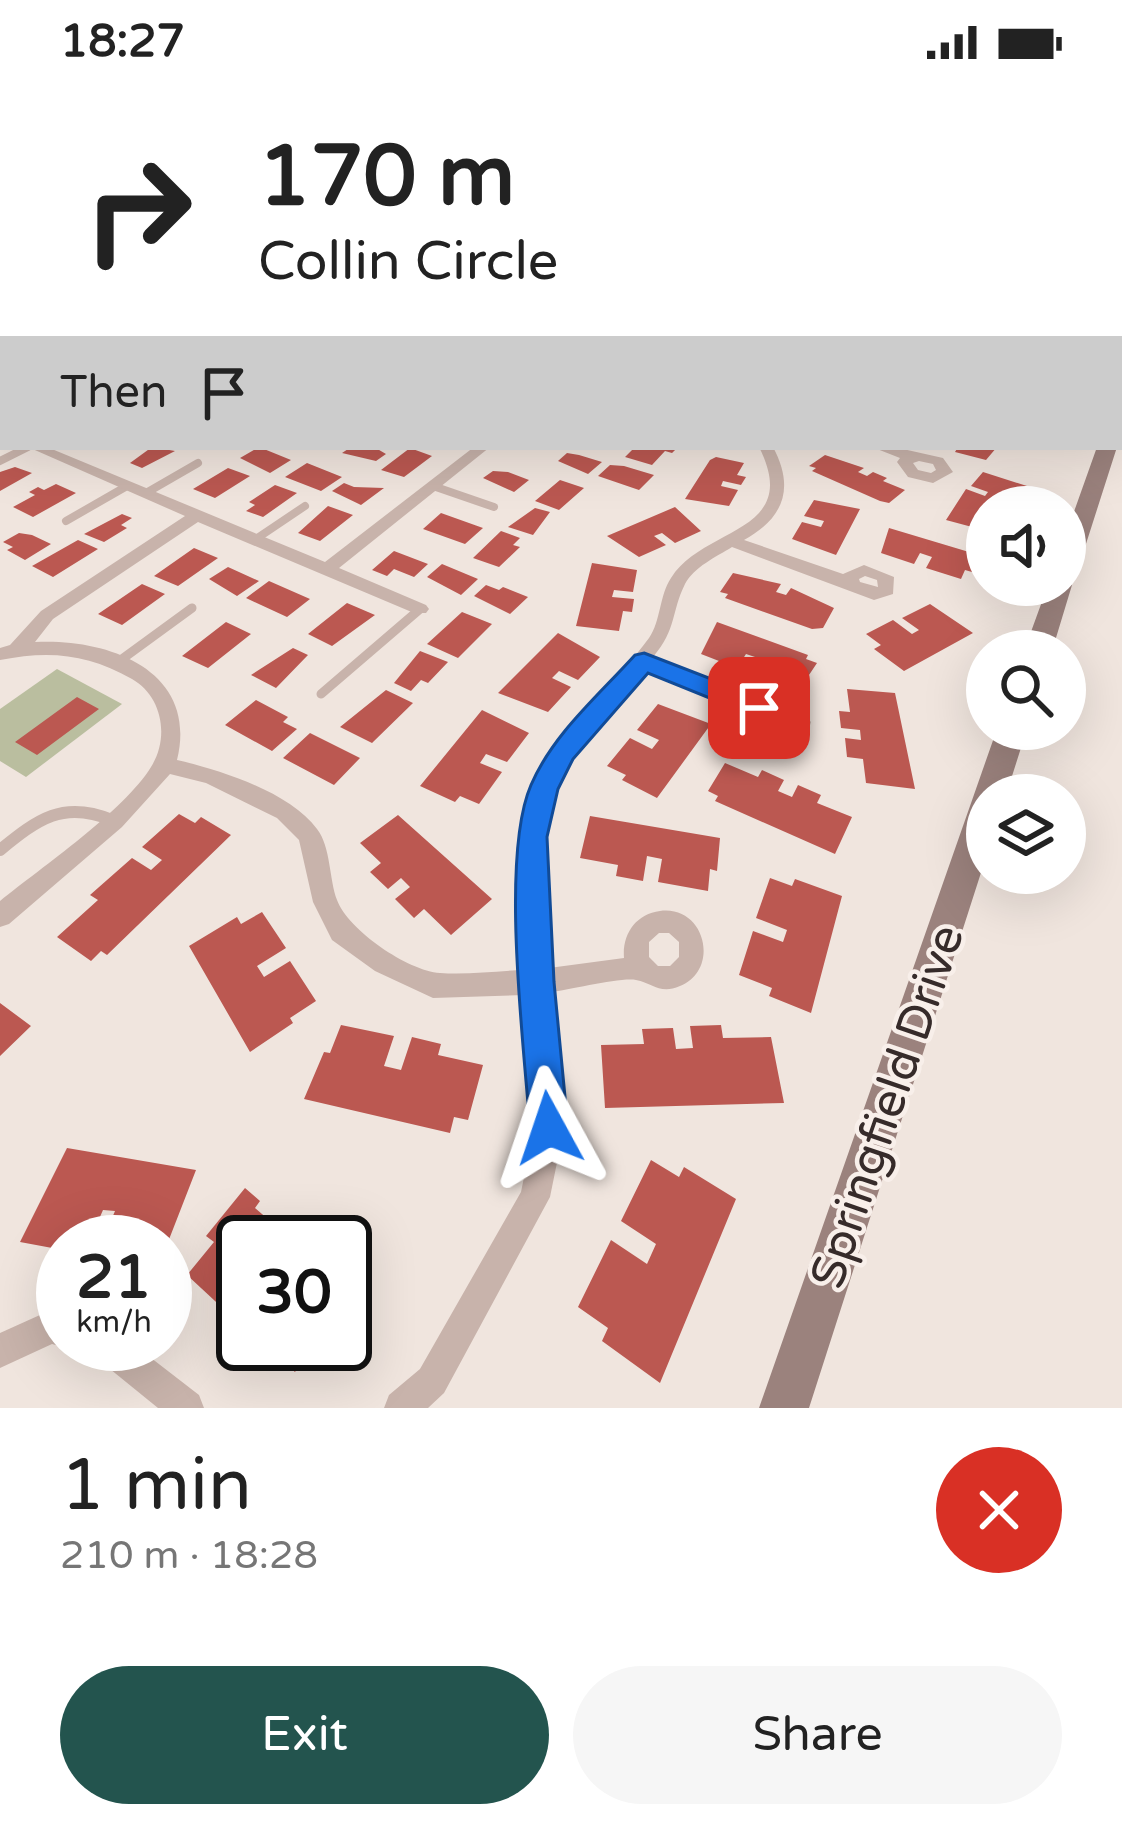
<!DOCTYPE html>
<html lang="en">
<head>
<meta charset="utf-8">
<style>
	:root { --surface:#fff; --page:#f6f6f6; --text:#222; --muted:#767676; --accent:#23544e }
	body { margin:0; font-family:"Varela Round",sans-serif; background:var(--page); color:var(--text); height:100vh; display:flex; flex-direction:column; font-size:45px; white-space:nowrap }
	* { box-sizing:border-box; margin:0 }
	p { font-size:39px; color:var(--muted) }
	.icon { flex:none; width:66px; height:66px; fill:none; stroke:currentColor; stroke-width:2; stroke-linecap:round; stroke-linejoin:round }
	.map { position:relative; height:1324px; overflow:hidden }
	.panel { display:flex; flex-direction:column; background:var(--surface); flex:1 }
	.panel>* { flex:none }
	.guide { position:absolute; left:0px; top:0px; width:1122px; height:366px; box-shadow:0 12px 48px #0002; background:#fff; color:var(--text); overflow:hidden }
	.fabs { position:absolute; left:966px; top:402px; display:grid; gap:24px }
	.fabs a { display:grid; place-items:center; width:120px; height:120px; border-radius:50%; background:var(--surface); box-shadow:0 12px 48px #0002; font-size:60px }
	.speed { position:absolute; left:36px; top:1131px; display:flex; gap:24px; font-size:60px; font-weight:700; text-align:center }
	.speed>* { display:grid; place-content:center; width:156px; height:156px; border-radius:50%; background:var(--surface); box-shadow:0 12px 48px #0002; line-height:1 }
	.speed small { font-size:30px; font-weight:400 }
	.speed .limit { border:6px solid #111; border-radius:18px; background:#fff; color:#111 }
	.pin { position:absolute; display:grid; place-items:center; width:102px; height:102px; color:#fff; margin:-51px; border-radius:24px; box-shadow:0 6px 18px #0006 }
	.me { position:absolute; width:132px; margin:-66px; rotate:355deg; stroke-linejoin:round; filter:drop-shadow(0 0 9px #0008) }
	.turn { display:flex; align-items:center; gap:42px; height:252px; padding:0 60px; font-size:54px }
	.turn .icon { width:156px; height:156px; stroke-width:2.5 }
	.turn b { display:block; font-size:84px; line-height:102px }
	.then { display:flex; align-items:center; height:114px; padding:0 60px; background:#0003; gap:24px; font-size:45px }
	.round { display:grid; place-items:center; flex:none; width:126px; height:126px; border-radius:63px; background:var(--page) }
	.overview { display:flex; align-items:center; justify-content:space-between; height:204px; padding:0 60px }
	h1 { font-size:72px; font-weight:600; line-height:90px }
	.primary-button { display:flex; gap:24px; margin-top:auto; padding:24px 60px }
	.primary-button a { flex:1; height:138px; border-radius:72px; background:var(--accent); color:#fff; font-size:48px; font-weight:600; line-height:138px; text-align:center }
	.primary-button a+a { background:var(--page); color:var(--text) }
	.status { display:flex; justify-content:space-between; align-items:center; height:84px; padding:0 60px; background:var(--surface); direction:ltr }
	.status svg { height:33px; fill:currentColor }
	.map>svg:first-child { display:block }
	.green { fill:#babe9f }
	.building { fill:#bb5851 }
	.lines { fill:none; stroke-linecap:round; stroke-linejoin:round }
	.lane-far2 { stroke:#c8b3ab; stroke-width:8 }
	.lane-far1 { stroke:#c8b3ab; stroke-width:9 }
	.lane { stroke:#c8b3ab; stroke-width:12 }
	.street { fill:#c8b3ab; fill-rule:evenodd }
	.secondary { fill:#9b827d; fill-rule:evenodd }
	.route { fill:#1a73e8; stroke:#114b97; stroke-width:3 }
	.labels { text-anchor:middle; stroke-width:9; stroke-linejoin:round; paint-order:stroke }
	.near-street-label { font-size:48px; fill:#362b2a; stroke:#f8efea }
</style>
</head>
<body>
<div class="status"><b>18:27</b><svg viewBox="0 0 49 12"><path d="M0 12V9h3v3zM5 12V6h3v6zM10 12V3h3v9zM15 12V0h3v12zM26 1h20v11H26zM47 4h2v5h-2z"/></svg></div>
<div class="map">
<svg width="1122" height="1324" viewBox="0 0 1122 1324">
	<rect width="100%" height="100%" fill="#f0e5de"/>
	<path class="green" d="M57,585L122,620L26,693L0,677V625Z"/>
	<path class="building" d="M152,363L175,367L142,384L130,379Z
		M259,363L291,376L270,389L240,374Z
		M351,363H374L386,370L376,377L342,369Z
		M635,363H678L672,369L665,367L652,381L625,373Z
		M958,363H997L986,376L955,368Z
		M410,364L432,372L404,393L381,386Z
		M567,369L579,371L602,378L588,390L558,377Z
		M825,371L864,384L858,388L867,392L873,388L887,394L883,397L905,406L889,419L880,417L812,387L816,384L809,382Z
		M716,373L744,379L737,391L746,393L741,401L723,397L721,402L738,406L729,422L685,415L710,376Z
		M307,379L342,393L321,407L285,393Z
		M610,381L624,382L654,391L639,406L598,392Z
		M15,383L32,389L0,407V388Z
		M228,384L250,392L215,414L193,405Z
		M493,387L508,388L529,396L514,408L483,394Z
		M983,388L1027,402L1008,423H987V447L946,436L966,405L985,412L988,408L971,402Z
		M560,396L584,404L559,426L535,417Z
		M344,399L354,403L384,404L361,421L332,407Z
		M56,400L76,409L33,433L13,423L35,411L29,408L38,403L44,406Z
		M275,401L297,409L263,433L246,427L255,421L249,418Z
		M814,416L860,425L836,471L792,455L802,438L821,443L824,437L804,432Z
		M328,422L353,431L320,457L298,449Z
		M675,423L701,447L675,459L662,449L654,452L666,461L639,473L607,452Z
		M535,424L550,428L533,451L508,443Z
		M441,429L483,444L465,460L423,445Z
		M122,430L132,434L121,441L127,444L104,458L84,450Z
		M889,444L979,471L972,488L965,486L961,495L926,484L932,473L920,469L914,480L881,469Z
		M501,447L520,454L513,461L520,463L499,483L473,474Z
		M19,449L32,451L51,460L25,476L7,466L13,463L3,458Z
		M78,456L98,465L53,493L32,482Z
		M194,464L218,474L178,502L154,492Z
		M394,467L428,480L414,493L394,485L387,492L372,486Z
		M592,479L637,486L633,508L614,506L612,513L634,515L632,528L623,527L619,547L576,542Z
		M442,480L478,495L461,511L427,493Z
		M228,483L259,497L237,512L209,495Z
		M733,489L781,500L776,508L786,511L791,504L834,524L823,544L812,545L725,514L728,510L720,508Z
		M269,497L310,515L287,533L246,514Z
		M142,500L165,510L122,541L98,530Z
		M486,501L499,506L503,503L528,513L510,530L474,512Z
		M347,519L375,531L332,562L308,550Z
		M930,520L973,549L904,587L874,565L881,561L866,550L893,536L912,550L919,546L902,534Z
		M462,528L492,540L458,574L427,560Z
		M226,538L251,550L208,584L182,572Z
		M717,538L808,571L806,575L817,579L803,600L775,589L770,597L749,589L758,574L746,570L737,584L701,570Z
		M558,549L600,573L578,596L559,587L552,594L571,603L548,628L498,609Z
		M293,564L308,571L276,604L251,591Z
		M420,567L448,578L428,599L421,596L411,607L394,599Z
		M847,605L895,609L915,705L866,699L863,675L847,673L845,654L861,656L860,646L841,644L839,627L850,628Z
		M386,606L413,619L372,659L340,643Z
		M77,613L99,625L37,671L15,658Z
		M256,616L288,633L283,638L297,645L272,667L225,641Z
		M658,620L711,640L657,714L622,696L626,691L607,682L630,654L652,665L659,656L637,646Z
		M482,626L529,649L507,678L486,670L480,679L502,688L479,720L460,712L455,718L420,702Z
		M310,649L360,674L334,701L283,674Z
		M725,679L758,693L762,686L784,696L778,707L792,713L798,701L821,711L817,719L852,733L835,770L715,717L718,712L708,707Z
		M179,730L195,739L201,733L231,751L107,871L101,867L91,877L57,853L98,816L90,811L132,774L151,786L162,776L142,763Z
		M398,731L492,815L451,851L424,825L414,834L395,815L410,803L401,794L388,805L370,788L381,779L360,759Z
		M590,732L720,754L717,787L710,785L708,807L658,798L662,775L647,772L643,797L616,792L618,781L580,774Z
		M770,794L792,802L795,795L842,812L811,929L769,912L772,904L739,891L753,847L783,858L787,846L756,834Z
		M262,828L286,864L257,882L264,893L290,877L316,917L290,934L293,939L250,968L189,862L237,833L241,840Z
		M0,919L31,942L0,972Z
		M341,941L394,952L384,982L401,986L412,953L441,960L438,971L483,981L468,1036L454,1033L450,1049L304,1015L324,968L330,969Z
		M721,941L723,954L771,953L784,1019L605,1024L601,961L644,960L642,945L673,944L676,965L693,964L690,942Z
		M67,1064L196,1086L168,1158H102L115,1127L103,1126L89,1158H63V1166L20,1158Z
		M651,1076L679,1093L684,1083L736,1115L660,1299L602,1257L608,1244L578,1223L611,1156L647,1180L656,1160L621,1137Z
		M245,1104L260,1117L255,1124L276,1142L283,1133L313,1158H243V1211L229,1230L187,1191L214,1158L206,1152Z
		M265,1260H314L295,1288Z"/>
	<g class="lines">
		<path class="lane-far2" d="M0,377L28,363
			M433,402L494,423
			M146,409L198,379
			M66,437L127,402
			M256,455L305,422"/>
		<path class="lane-far1" d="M118,578L192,524
			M321,610L420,525"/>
		<path class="lane" d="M0,766C38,735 63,716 112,736"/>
		<path class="street" d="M3,324V332L0,333V325Z
			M0,345H3V354H0Z
			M28,363H47L325,478L474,363H490L339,484L426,521L429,525L426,529H414L198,438L53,535L35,558C108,554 199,586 177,676C220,686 290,708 317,745C331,763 329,795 337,816C348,846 408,887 440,889C467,891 496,887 524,886C522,828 511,761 532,705C555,645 612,605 649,554C661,537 659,512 671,494C703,442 803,450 759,363H773C795,404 784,434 744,456L843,490L864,481L894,493L893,510L874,516L732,463C716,473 694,483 685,500C671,528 677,545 653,573L761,617L796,621L811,638L805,657C779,670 757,666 742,641L747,627L644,585C614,621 570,660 554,705C534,760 547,827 549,884L624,874C622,850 636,830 660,827C705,821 721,885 680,902C660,911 653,899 636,896C621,893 569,906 551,908L564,1044L550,1113L444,1309L428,1324H384L389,1311L420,1285L521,1108L534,1044L525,911L433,914L375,887L332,856L313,818L299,756L277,734L206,699L170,690L122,743L9,840L0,843V817C42,783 124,727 151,683C170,653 162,612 132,595C88,570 50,566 0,576V564L10,561L41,527L185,432ZM865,492L877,496L878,503L860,498L859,495ZM766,632L784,633L790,640L789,648C778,653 770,648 763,640ZM659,849H669L679,858V873L670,882H658L649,873V858Z
			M872,363H894L943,374L953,388L933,399L908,393L897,378L900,374ZM919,377L933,380L936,386L931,389L918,386L913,379Z
			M51,1226L63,1229V1260H70L63,1263L52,1260L0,1284V1249Z
			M89,1260H133L199,1311L204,1324H158L94,1272Z"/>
		<path class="secondary" d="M1122,312V332L1119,333V313Z
			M1097,363H1117L1077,488L1067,495L1072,501L1052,567H1024L1048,501H1065V453Z
			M997,645H1027L1006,711H987V770L809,1324H759Z"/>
	</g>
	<linearGradient id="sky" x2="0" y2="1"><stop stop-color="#7eb0cd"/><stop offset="0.47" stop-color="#f8f3f0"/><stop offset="1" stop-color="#f8f3f0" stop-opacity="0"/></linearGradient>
	<rect width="1122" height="352" fill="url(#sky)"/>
	<path class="route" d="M644,569L768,617L772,624L759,634L648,589L573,675L558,705L547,753L554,898L568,1044L562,1058L549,1063L536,1058L530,1044C524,962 500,772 531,701C553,650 598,612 635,571Z"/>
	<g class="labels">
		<g class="near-street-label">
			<text transform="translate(886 1022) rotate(-71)" y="17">Springfield Drive</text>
		</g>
	</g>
</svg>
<div class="fabs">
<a><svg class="icon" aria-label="sound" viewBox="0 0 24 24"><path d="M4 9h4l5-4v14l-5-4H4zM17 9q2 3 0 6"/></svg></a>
<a><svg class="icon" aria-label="search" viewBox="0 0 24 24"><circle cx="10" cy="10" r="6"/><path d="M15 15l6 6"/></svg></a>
<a><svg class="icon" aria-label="layers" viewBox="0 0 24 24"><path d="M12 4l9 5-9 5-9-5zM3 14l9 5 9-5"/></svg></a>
</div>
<div class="speed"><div>21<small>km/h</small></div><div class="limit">30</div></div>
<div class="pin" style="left:759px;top:624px;background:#d93025"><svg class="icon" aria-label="arrive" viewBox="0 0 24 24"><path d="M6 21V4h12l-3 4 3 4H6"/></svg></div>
<svg class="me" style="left:549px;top:1044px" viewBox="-20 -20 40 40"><path d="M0-17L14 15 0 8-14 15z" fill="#1a73e8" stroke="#fff" stroke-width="4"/></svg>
<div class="guide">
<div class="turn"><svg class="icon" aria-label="right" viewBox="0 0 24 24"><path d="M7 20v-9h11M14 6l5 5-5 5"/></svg><div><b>170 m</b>Collin Circle</div></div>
<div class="then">Then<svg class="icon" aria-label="arrive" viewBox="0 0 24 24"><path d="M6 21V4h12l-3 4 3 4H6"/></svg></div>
</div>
</div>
<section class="panel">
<div class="overview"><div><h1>1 min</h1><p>210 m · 18:28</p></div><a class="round" style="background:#d93025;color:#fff"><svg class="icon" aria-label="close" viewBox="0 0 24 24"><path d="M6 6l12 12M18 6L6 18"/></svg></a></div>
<div class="primary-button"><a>Exit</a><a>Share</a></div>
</section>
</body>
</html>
